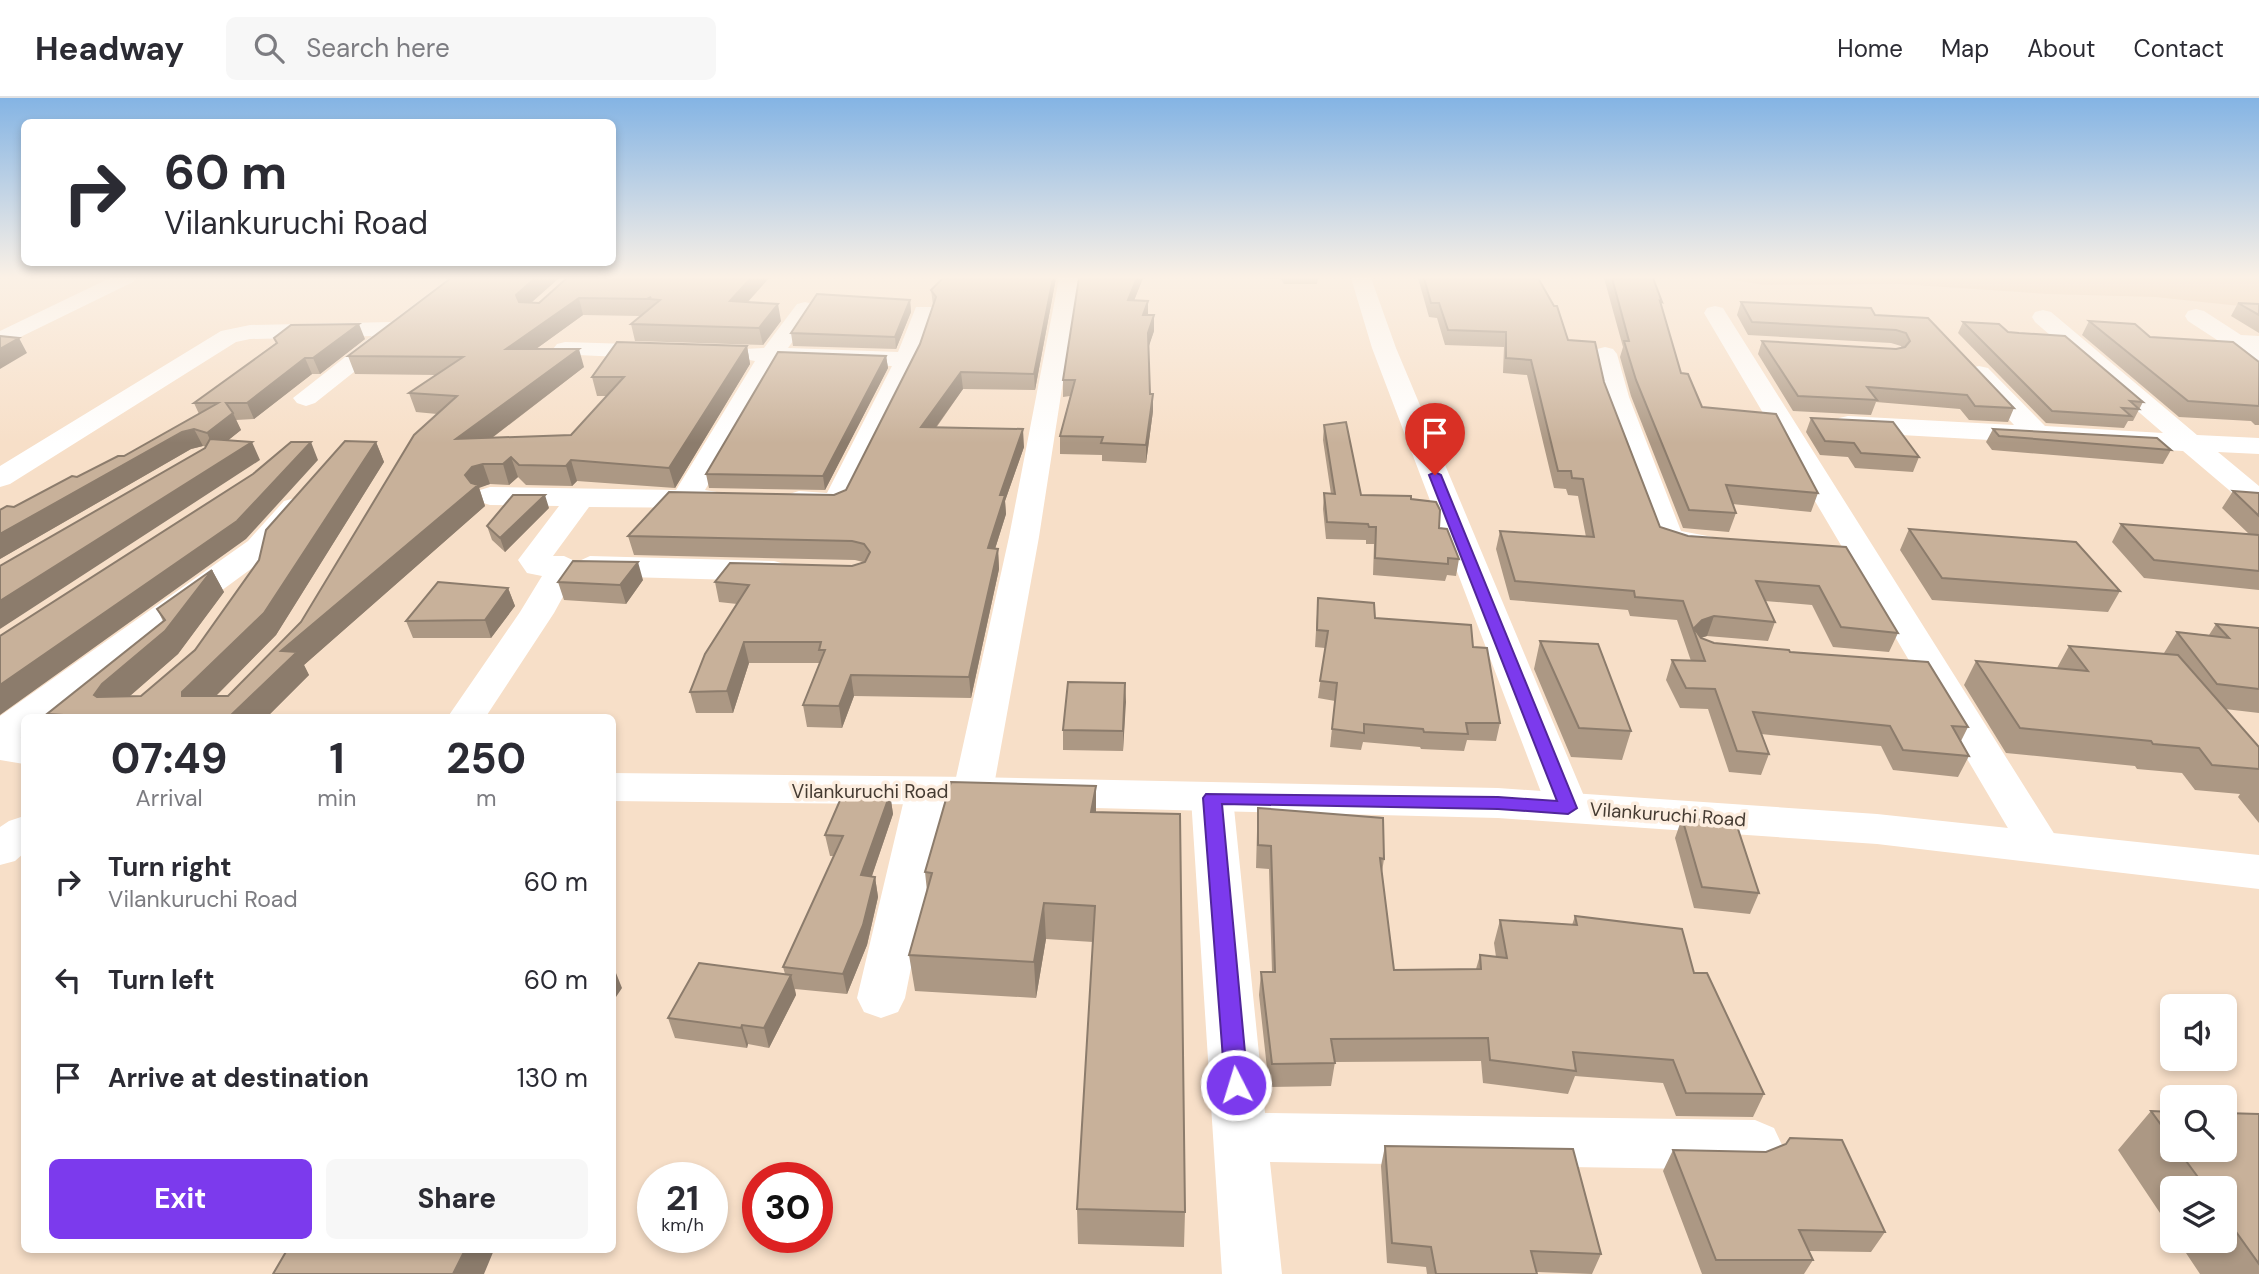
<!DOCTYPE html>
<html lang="en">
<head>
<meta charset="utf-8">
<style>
	:root { --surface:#fff; --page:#f7f7f7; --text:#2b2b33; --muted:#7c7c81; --line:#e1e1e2; --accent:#7c3aed }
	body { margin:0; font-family:"DM Sans",sans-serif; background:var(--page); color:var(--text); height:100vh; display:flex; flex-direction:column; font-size:26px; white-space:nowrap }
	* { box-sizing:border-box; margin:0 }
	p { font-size:23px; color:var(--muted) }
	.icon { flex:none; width:38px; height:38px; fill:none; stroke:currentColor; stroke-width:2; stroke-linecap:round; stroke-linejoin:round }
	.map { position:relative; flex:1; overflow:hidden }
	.drawer { position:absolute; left:21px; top:616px; width:595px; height:539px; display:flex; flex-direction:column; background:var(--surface); border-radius:10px; box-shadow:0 4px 10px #0003 }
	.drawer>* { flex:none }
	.top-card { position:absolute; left:21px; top:21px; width:595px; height:147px; border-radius:10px; box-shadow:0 4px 10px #0003; background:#fff; color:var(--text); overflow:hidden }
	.tools { position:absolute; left:2160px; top:896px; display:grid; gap:14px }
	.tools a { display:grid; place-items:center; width:77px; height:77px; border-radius:10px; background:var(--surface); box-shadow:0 4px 10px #0003; font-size:35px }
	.speed { position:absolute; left:637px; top:1064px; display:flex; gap:14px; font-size:35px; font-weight:700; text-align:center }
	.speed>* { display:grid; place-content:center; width:91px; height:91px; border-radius:50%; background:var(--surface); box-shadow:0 4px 10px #0003; line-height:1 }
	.speed small { font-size:18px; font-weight:400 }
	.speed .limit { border:10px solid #d22; background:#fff; color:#111 }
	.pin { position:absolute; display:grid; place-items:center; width:60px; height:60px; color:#fff; margin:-72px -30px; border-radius:50% 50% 50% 0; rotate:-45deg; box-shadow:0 0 7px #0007 }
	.pin .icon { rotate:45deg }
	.me { position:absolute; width:77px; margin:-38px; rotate:355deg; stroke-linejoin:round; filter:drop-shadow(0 0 5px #0008) }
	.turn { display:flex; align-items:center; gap:24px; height:147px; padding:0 28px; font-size:32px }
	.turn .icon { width:91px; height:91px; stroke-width:2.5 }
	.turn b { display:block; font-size:49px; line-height:60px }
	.eta { display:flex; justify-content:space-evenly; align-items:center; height:119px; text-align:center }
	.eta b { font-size:42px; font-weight:700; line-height:49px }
	.button { display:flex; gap:14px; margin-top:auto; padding:14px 28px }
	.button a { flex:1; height:80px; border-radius:10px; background:var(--accent); color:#fff; font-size:28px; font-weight:700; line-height:80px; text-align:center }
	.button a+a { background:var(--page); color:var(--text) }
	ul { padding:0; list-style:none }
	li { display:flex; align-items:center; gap:21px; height:98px; padding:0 28px }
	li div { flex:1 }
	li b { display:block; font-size:26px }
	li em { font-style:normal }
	header { display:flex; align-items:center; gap:42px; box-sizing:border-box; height:98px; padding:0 35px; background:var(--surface); border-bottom:2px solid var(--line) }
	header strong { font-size:33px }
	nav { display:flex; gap:38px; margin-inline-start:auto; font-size:24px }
	.search { width:490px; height:63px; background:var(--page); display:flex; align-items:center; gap:18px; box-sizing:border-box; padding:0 24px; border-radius:10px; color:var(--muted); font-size:26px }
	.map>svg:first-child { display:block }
	.green { fill:#e7c6a6 }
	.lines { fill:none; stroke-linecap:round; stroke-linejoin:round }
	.minor { fill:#fff; fill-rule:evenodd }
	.secondary { fill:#fff; fill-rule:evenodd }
	.wall { fill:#ac9884 }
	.shaded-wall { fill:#8c7c6c }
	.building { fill:#c8b19a; stroke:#8c7c6c; stroke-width:2 }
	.route { fill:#7c3aed; stroke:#51269a; stroke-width:2 }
	.labels { text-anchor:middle; stroke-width:7; stroke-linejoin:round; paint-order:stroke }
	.street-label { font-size:19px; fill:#453b32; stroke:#fdeee0 }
</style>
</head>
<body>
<header>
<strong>Headway</strong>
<div class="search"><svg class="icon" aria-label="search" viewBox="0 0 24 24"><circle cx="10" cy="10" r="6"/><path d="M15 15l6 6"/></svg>Search here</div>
<nav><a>Home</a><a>Map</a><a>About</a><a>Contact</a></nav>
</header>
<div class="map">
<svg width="2259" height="1176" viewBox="0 0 2259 1176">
	<rect width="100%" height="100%" fill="#f7dfc8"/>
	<path class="green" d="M1722,180H2259V210L2155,199L2048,196L1900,186L1764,187Z"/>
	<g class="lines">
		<path class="minor" d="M110,180H136L133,184L0,249V233Z
			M449,180H472L315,305L306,308L297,305L293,300L372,238L250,241L236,244L10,386L0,389V368L221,233L250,227L391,224Z
			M1059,180H1079L1039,439L993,693L987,703L973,707L959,703L953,693L1009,439Z
			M1351,180H1371L1396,250L1589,710L1583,720L1568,724L1553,720L1547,710L1372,250Z
			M805,204L813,206L816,211L788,250L898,254L916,209H932L935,214L919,261L847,410C829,415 807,413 789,408L784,402L789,396L799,393L827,395L892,268L779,264L705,392L723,395L728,401L723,407L713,410L589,409L553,458H564L577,464L590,458L774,463L785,466L790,473L785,480L774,483L590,478L577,473L554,515L485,620H447L520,514L542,478L527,475L518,462L559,408L490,407L480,404L475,398L480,392L490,389L676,392L755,263L744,261L740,256L744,251L764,250L797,206Z
			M1715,208L1723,210L1726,215L2055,737L2062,748L2055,759L2040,763L2025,759L1704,215L1707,210Z
			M2196,211L2204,213L2241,237L2259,238V266L2251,264L2188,223L2185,218L2188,213Z
			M2043,212L2051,214L2197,337L2259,340V356L2218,354L2259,388V412L2249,409L2183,353L1848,334L1839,332L1835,326L1839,320L1848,318L2014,327L1967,275L1970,270L1979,268L1988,270L2045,328L2163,335L2035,224L2032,219L2035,214Z
			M565,244L662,247L670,249L674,254L670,259L662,261L557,256L553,251L557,246Z
			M1605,249L1613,251L1617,256L1629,299L1681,433L1718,440L1723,447L1718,454C1699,458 1665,457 1653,439L1603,299L1593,256L1597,251Z
			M295,400L306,403L310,409L270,457L48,620H24V637L14,645L0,648V618L248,443L284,403Z
			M926,679L940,683L946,693L905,900L898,914L881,920L864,914L857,900L906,693L912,683Z
			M1212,686L1227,690L1233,700L1265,1015L1755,1022L1774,1030L1782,1047L1774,1064L1755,1072L1270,1064L1282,1176H1222L1191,700L1197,690Z
			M24,718V755L15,763L0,767V729L9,723Z"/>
		<path class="secondary" d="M0,636L24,640V666L0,662Z
			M612,675L973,679L1498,690L1877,716L2259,757V791L1877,746L1498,720L973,707L612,703Z"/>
	</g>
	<path class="wall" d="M451,180H559L531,204L539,205L567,180H769L748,204L781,223L763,247L635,243L631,226L640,218L583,217L536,251L584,269L492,340L571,337L607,298H597L592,279L747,248L750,266L675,390L577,383L572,388L526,387L518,379L509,387L490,386L479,389L485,408L304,567L309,577L266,620H49L47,616L163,523L157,511L212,472L224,494L178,556L130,598H141L195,552L376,344L384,364L276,537L216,598H228L301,524L437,316L416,314L409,295L436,277L355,276L348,258Z
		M1056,180L1035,292L963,291L936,330L1024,349L1005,403L1006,416L995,451H998L999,471L971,600L854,598L842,630L807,629L803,607L820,565H749L733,615H696L690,594L737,506L719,504L715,484L852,468L863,464L855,462L634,457L628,438L834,397L846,392L920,246L933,207L931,192Z
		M1079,180H1143L1134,202L1148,203V217L1154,233L1148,249L1150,296L1153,313L1146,365L1102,363V357L1060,356V338L1070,298L1063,299V282Z
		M1262,180H1318L1317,186H1284L1281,181Z
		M1418,180H1538L1568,242L1604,284L1660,429L1688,438L1846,449L1898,535L1889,554L1833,549L1812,507L1765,503L1775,524L1768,543L1707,538L1700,540L1714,545L1790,554L1968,629L1961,643L1969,658L1958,679L1893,672L1881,648L1761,636L1769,656L1761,677L1729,674L1708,611L1680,610L1666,582L1672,562L1691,563L1677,522L1630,518L1628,512L1510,502L1496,451L1500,433L1586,439L1578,398L1568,397L1566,391L1554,390L1527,277L1503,275L1504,249L1445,247L1437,220L1429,219Z
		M1604,180H1653L1662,204L1661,207L1681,275L1702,309L1818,395L1811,414L1732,406L1736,415L1729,434L1683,430L1631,298L1620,259L1623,249Z
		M910,202L911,214L896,251L793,248L791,235Z
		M1741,204L1875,217L1928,220L2014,310L2008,324L1969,322L1960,311L1876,304L1871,317L1793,313L1758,256L1762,243L1896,251L1902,250L1901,248L1891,245L1748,237L1737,217Z
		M2238,205L2259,206V235L2231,218Z
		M2089,223L2150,239L2259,264V327H2255L2251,323L2179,319L2082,237Z
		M1963,224L2008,234L2143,304L2133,323H2128L2124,330L2046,325L1958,235Z
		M274,240L365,241L320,276H312L254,321L236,322L241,332L228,342L260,362L203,348L191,351L0,461V412L14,409L77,379L124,358L199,316L194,305L276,245Z
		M886,258L888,270L825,392L709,390L706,376Z
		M1811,320L1919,359L1913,374L1855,370L1848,359L1820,357L1806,334Z
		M1324,327L1361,397L1411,401L1439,430L1459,461L1456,478L1447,477L1445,483L1373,477L1374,446H1366V442L1326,441L1323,411L1324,395L1331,396L1323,342Z
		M1993,331L2171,352L2163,366L1992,352L1986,344Z
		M2233,393L2259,395V492L2144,480L2112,444L2121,426L2249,436L2222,410Z
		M549,410L505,454L492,442L487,428Z
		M1909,431L2120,493L2108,514L1932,502L1900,452Z
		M643,482L626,506L564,502L558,484Z
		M508,490L515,508L491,540H413L406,523Z
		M1318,500L1375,520L1473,549L1500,625L1496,643L1467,642L1464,653L1421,651L1420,649L1363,644L1361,652L1330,649L1335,603L1318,600L1325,550L1315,549Z
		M2216,526L2259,530V615L2225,611L2259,649V725L2238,699L2240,696L2195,692L2182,675L2137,671L2135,668L2006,655L1964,587L1976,563L2057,570L2069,548L2165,556L2164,555L2177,534L2209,537Z
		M1540,543L1631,633L1622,662L1571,659L1534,571Z
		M1125,585L1123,653L1063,652V632Z
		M1096,688V714L1185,1114L1184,1149L1078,1146L1077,1111L1093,844L1046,841L1036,900L915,893L909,857L927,793L925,774Z
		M890,696L893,716L872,778L875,779L878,799L867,847L847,896L795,891L796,897L769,950L748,946L747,950L675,940L668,920L785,876L783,869L834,758H830L825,737Z
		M1258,710L1384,761L1382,774L1394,872L1476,871L1480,857L1496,859L1494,845L1500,822L1572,827L1575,818L1694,875L1764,996L1753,1019L1676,1018L1663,985L1575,978L1568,996L1483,985L1481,963L1335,964L1331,988L1269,989L1259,897L1261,874H1272L1269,771L1256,770L1257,733Z
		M1682,720L1759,795L1750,816L1694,810L1675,740Z
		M2151,1013L2172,1014V1052H2224L2259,1016V1176H2200L2178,1143H2224V1090H2172V1133L2118,1052Z
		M1385,1048L1601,1156L1592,1176L1537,1174V1176H1427L1426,1169L1387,1165L1381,1068Z
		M1673,1052L1885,1134L1871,1154L1809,1153L1813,1162L1804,1176H1702L1663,1073Z"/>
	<path class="shaded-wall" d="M535,180H559L521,214L516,197Z
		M751,180H769L733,220L730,203Z
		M1053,180H1056L1035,292L1034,276Z
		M1137,180H1143L1128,218V202Z
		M579,200L583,217L511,269L506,251Z
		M910,202L911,214L896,251L895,239Z
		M1148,203V219L1143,217Z
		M778,206L781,223L763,247L759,230Z
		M1154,217V233L1148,251V235Z
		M359,226L365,241L320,276L313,260Z
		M19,240L27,255L0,271V251Z
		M747,248L750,266L675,390L669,370Z
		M579,251L584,269L464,361L456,341Z
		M886,258L888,270L825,392L823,378Z
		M305,260L312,276L254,321L247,305Z
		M961,274L963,291L923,347L921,329Z
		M1153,296V313L1146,365V347Z
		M233,315L241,332L215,353L207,335Z
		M194,331L203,348L191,351L0,461V436L182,334Z
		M1023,331L1024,349L1005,403L1006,416L989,470L988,450L1000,397Z
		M252,344L260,362L0,531V503Z
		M311,344L318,362L246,441L0,617V587Z
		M376,344L384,364L276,537L196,618L182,598V594Z
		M511,359L518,379L509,387L503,366Z
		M571,362L577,383L572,388L566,368Z
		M483,366L490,386L479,390L485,408L304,567L309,577L266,620H228L281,553L465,377L472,369Z
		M545,397L549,410L505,454L500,440Z
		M998,451L999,471L971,600L969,579Z
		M638,464L643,482L626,506L620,487Z
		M212,472L224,494L178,556L116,610L110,620L94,597L102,586Z
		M508,490L515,508L491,540L485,522Z
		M1714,518L1707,538L1697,541L1694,530L1702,522Z
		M744,544L749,565L733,615L727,593Z
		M851,577L854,598L842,630L839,608Z
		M1125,585L1126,604L1123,653V633Z
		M1096,688V723L1091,714Z
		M890,696L893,716L865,798L861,777Z
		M875,779L878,799L867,847L847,896L843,876Z
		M1044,805L1046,841L1036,900L1034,864Z
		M612,865L622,890L612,905Z
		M791,877L796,897L769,950L764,930Z
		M742,927L748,946L747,950L741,930Z
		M465,1152H494L484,1176H453Z"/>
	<path class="building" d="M451,180H535L516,197L519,204L539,205L567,180H751L730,203L778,206L759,230L631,226L660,202L649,201L651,199L647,201L579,200L506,251H579L456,341L571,337L624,279H592L617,244L747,248L669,370L571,362L566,368L519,367L511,359L503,366H483L472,369L465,377L471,385L478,387L281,553L297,554L228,620H97L98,619L47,616L165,522L157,511L212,472L165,533L102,586L94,597L97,599L141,598L195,552L259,462L266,432L345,343L376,344L264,515L182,594V598H228L301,524L414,337L457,298L409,295L463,259L348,258Z
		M943,180H1053L1034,276L961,274L921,329L1023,331L1000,397H1005L988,450L998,451L969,579L851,577L839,608L803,607L825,552H819L821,544H744L727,593L690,594L705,556L749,487L715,484L730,465L852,468L865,464L870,454L864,446L852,443L628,438L669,394L834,397L846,392L920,246L936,199L931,192Z
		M1079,180H1137L1128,202L1148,203L1143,217H1154L1148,235L1150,296H1153L1146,347L1101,345L1103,339L1060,338L1075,282H1063Z
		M1424,180H1538L1554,208H1557L1568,242L1595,244L1604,284L1660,429L1688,438L1846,449L1898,535L1841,529L1819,488L1756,483L1775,524L1714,518L1702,522L1694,530L1701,540L1714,545L1789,552L1790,554L1928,564L1968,629L1952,628L1969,658L1903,652L1890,628L1753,614L1769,656L1737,653L1715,591L1686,590L1672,562L1705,563L1683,503L1635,499L1634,493L1515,483L1500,433L1594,439L1583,381L1572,380L1571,373H1558L1531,262L1506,260V234L1448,232L1439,205H1431Z
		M1612,180H1653L1662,204L1660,203L1681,275L1688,276L1702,309L1776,316L1818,395L1726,387L1736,415L1689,412L1636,282L1624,243H1629Z
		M817,196L910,202L895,239L791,235Z
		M1741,204L1871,210L1875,217L1928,220L2014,310L1975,308L1967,297L1867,289L1877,302L1798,298L1762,243L1896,251L1905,249L1910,243L1906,235L1896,232L1752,224Z
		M2238,205L2259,206V217Z
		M2089,223L2135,226L2150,239L2233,244L2259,264V308L2188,303Z
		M1963,224L1999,226L2008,234L2019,235L2065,238L2143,304L2130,303L2139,311L2122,310L2131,318L2052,313Z
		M359,226L313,260H305L247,305H226L233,315L207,335L194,331L182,334L0,436V412L7,408L14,409L72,378L77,379L118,358H124L218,305H194L277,245L274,240L291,227Z
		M0,238L19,240L0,251Z
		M778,254L886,258L823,378L706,376Z
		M1811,320L1893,324L1919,359L1861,355L1854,345L1825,343Z
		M1346,324L1361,397L1411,398V401L1436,404L1440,412L1439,430L1447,431L1459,461L1448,460V466L1375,460L1376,429H1369L1368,426L1327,424L1324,395L1335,396L1324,327Z
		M1993,331L2157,340L2171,352L1999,338Z
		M210,341L252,344L0,503V468L205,350Z
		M291,344H311L237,423L0,587V538L253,376Z
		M2233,393L2259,395V418Z
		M513,397H545L500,440L487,428Z
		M2121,426L2259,437V473L2154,462Z
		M1909,431L2076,444L2120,493L1942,480Z
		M573,463L638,464L620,487L558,484Z
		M438,484L508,490L485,522L406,523Z
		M1318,500L1374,505L1375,520L1471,527L1473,549L1487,550L1500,625H1466L1468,636L1424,634L1423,631L1364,626V635L1332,631L1337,585L1320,583L1328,533L1317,532Z
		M2216,526L2259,530V591L2217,586L2177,534L2229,540Z
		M1540,543L1598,546L1631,633L1579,630Z
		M2069,548L2178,557L2259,649V671L2212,667L2199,650L2153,646L2151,643L2020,630L1976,563L2088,573Z
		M1068,584L1125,585L1123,633L1063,632Z
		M951,684L1096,688L1091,714L1180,716L1185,1114L1077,1111L1095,808L1044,805L1034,864L909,857L932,775L925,774Z
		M844,693L890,696L861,777L875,779L863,827L843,876L783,869L843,738L825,737Z
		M1258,710L1383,720L1384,761L1380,760L1394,872L1481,871L1480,857L1507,860L1500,822L1577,827L1575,818L1682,831L1694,875H1707L1764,996L1686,995L1673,962L1573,954L1576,973L1490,962L1488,940L1331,941L1335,965L1272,966L1261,874H1275L1271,748L1258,747Z
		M1682,720L1736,725L1759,795L1702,789Z
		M699,865L791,877L764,930L742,927L741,930L668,920Z
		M2151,1013L2172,1014V1042Z
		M2224,1015L2259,1016V1166L2224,1117V1090H2206L2178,1052H2224Z
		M1790,1040L1842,1042L1885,1134L1799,1132L1813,1162H1716L1673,1052L1766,1054L1786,1046Z
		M1385,1048L1573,1051L1601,1156L1531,1153L1537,1176H1436L1431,1149L1392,1145Z
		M287,1152H465L453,1176H273Z"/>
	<linearGradient id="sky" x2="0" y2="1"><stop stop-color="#84b4e4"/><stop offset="0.52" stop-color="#fbf1e6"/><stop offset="1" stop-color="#fbf1e6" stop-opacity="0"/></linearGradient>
	<rect width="2259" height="345" fill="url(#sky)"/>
	<path class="route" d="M1435,374L1441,377L1577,710L1568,716L1498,711L1222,706L1248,987L1244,994L1236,997L1228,994L1225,987L1203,700L1206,696L1498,699L1557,703L1429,377Z"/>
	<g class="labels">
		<g class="street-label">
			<text x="870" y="700">Vilankuruchi Road</text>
			<text transform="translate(1668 716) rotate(4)" y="7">Vilankuruchi Road</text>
		</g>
	</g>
</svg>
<div class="tools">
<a><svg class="icon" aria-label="sound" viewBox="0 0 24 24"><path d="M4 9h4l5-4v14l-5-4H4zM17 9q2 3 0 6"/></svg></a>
<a><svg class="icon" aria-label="search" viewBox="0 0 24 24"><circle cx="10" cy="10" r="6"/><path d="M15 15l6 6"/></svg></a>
<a><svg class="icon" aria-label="layers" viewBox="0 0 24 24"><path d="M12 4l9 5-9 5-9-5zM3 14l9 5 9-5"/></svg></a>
</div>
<div class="speed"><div>21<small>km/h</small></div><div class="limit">30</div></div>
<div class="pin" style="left:1435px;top:377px;background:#d93025"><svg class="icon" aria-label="arrive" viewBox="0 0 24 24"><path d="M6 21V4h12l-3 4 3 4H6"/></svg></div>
<svg class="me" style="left:1236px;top:987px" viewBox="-20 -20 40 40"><circle r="17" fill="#7c3aed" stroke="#fff" stroke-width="3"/><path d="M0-11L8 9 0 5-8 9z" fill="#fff"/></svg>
<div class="top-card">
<div class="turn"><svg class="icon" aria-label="right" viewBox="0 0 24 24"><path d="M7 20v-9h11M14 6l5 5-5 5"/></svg><div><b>60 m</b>Vilankuruchi Road</div></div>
</div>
<section class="drawer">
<div class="eta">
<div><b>07:49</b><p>Arrival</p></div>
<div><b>1</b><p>min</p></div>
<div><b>250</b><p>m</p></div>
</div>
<ul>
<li><svg class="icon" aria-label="right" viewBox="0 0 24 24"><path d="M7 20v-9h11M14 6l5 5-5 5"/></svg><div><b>Turn right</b><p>Vilankuruchi Road</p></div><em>60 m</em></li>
<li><svg class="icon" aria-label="left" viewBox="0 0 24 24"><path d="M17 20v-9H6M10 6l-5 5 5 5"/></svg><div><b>Turn left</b></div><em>60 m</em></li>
<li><svg class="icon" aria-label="arrive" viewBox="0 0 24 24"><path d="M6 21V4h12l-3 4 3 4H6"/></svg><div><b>Arrive at destination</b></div><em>130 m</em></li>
</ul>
<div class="button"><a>Exit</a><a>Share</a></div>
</section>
</div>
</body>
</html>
